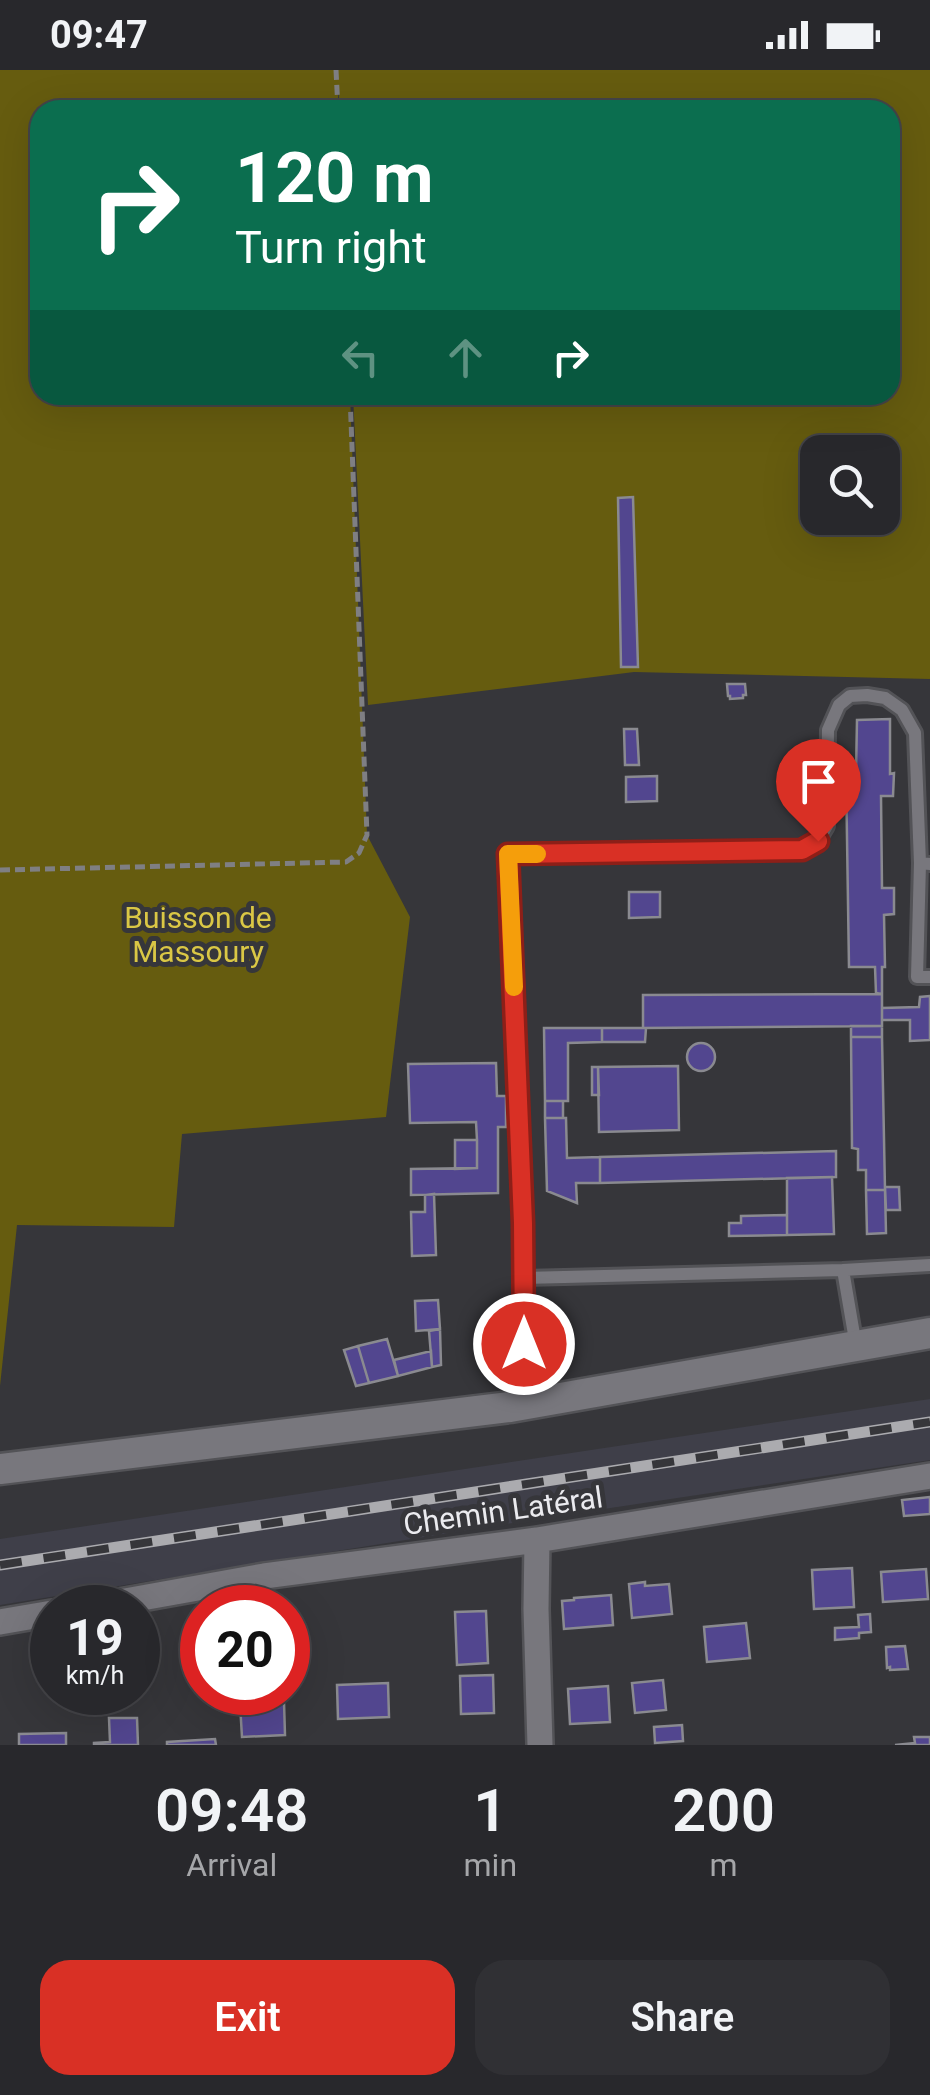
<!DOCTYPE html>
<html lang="en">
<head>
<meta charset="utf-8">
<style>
	:root { --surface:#28282c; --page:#303034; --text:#f1f3f6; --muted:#a5a6a9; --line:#444448; --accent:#d93025 }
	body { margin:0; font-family:Roboto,sans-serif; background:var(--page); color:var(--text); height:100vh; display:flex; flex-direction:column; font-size:38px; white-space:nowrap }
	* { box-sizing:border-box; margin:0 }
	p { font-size:32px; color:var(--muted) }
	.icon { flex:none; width:55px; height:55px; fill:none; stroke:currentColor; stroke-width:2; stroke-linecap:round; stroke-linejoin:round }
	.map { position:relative; height:1675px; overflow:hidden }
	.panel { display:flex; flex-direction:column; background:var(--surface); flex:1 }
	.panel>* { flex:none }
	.guide { position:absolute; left:30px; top:30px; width:870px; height:305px; border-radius:30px; box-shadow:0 10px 40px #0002,0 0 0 2px var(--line); background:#0b6e4f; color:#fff; overflow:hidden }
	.fabs { position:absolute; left:800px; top:365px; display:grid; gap:20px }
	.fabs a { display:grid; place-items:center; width:100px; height:100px; border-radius:20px; background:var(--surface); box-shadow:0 10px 40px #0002,0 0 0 2px var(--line); font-size:50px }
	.speed { position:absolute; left:30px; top:1515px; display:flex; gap:20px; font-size:50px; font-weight:700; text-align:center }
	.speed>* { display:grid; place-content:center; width:130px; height:130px; border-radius:50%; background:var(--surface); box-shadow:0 10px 40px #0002,0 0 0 2px var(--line); line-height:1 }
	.speed small { font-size:25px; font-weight:400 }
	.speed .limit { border:15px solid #d22; background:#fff; color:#111 }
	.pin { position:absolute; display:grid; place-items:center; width:85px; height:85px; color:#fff; margin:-102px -42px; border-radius:50% 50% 50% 0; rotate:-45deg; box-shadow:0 0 10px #0007 }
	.pin .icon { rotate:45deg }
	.me { position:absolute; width:110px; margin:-55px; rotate:0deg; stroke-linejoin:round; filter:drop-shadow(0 0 8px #0008) }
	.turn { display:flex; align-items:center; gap:35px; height:210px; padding:0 40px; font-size:45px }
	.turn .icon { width:130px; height:130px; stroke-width:2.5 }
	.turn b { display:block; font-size:70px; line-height:85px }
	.lanes { display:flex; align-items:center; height:95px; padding:0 40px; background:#0003; justify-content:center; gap:50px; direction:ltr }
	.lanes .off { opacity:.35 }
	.eta { display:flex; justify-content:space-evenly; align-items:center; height:170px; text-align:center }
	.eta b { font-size:60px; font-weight:600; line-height:70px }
	.primary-button { display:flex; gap:20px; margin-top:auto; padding:20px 40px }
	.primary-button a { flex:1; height:115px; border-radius:30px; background:var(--accent); color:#fff; font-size:40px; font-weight:600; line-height:115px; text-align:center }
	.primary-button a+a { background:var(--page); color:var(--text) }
	.status { display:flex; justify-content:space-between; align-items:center; height:70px; padding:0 50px; background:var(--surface); direction:ltr }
	.status svg { height:28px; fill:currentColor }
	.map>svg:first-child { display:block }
	.built { fill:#3f3f49 }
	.green { fill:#665c0f; fill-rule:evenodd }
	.building { fill:#52468f; stroke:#8a8a90; stroke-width:2.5 }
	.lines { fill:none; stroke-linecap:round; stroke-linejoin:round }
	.lane-casing { stroke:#535357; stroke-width:18 }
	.street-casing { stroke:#535357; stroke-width:30 }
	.secondary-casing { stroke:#535357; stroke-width:35 }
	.path { stroke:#7f7f83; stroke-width:5; stroke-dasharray:10 5; stroke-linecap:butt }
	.lane { stroke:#78777d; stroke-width:12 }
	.street { stroke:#78777d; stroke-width:25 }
	.secondary { stroke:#78777d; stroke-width:30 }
	.rail-casing { stroke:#ababaf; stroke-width:11 }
	.rail { stroke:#36363a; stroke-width:8; stroke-dasharray:22; stroke-linecap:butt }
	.route-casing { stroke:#8d1f18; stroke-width:25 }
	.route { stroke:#d93025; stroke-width:18 }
	.slow { stroke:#f59e0b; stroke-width:18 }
	.labels { text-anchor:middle; stroke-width:10; stroke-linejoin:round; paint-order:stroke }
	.park-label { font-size:30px; fill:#dac745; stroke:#36363a }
	.street-label { font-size:30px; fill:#ebebef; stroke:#36363a }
</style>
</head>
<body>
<div class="status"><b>09:47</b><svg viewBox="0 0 49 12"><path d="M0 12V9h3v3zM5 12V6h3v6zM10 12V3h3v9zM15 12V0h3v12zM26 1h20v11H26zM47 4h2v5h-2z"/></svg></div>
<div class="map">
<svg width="930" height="1675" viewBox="0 0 930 1675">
	<rect width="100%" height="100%" fill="#36363a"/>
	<path class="built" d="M930,1329V1390L537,1449L0,1535V1469Z"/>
	<path class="green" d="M0,0H930V609L634,602L368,635L353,325H890V40H340L338,16V40H40V325H350L367,765L410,847L386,1047L182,1064L174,1157L17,1155L0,1316ZM818,382H882V448H818Z"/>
	<path class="building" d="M633,427L638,597H621L618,428Z
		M727,614H745L746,625H743V628L730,629V626H728Z
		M890,649V704L894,703L893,726H881L882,818H894V844L884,845L885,897H882V924L876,923L875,897H849L846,703H856L857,650Z
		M624,659H637L639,695H625Z
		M657,706V731L626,732V707Z
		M629,822H660V847L629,848Z
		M882,924V956L643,958V925Z
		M930,926V970L910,971V950H882V938L919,937L920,927Z
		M851,956H882V967H851Z
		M544,958H602V972L568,973V1031H545Z
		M602,958H646L645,972H602Z
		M851,967H882L885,1120H866V1100H858V1079L852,1078Z
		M687 987a14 14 0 1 1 28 0a14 14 0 1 1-28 0Z
		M496,993L497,1026H506V1057H498V1123L411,1125V1099L477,1098V1070L476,1052L410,1053L408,994Z
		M678,996L679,1060L599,1062L598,997Z
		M592,997H598L599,1025H592Z
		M545,1031H563V1048H545Z
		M545,1048H566L567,1088L600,1087V1113H576L577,1133L547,1121Z
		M455,1070H477V1098L455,1099Z
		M836,1081V1107L600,1113V1087Z
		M832,1107L834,1164L787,1165V1108Z
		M885,1117H899L900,1140H886Z
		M866,1120H885L886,1163L867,1164Z
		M434,1124L436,1185L412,1186L411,1142H425V1125Z
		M787,1145V1165L729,1166V1153H741V1146Z
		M438,1230L440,1259L416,1261L415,1231Z
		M440,1259L441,1295L432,1297L429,1261Z
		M387,1269L398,1306L369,1313L358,1276Z
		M358,1276L369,1313L356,1316L344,1280Z
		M431,1281L432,1297L398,1306L394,1290Z
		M930,1427V1444L904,1446L902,1430Z
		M852,1498L854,1537L814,1539L812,1500Z
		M926,1499L928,1529L883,1532L881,1502Z
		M645,1512V1516L669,1514L672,1544L632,1548L629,1514Z
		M611,1525L613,1555L564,1559L562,1531L574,1530V1528Z
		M486,1541L488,1593L457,1595L455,1542Z
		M870,1544L871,1562L859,1563V1568L835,1570V1558L859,1557L858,1545Z
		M746,1553L750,1588L707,1592L704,1557Z
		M905,1576L908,1599L890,1600V1597L887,1598L886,1577Z
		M493,1605L494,1643L461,1644L460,1606Z
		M663,1610L666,1640L635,1643L632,1613Z
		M388,1613L389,1647L338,1649L337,1615Z
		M608,1616L610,1652L570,1654L568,1619Z
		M284,1632L285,1665L242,1667L240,1634Z
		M109,1648H137L138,1675H94V1673L110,1672Z
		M682,1655L683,1671L655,1673L654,1657Z
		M66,1663V1675H19V1664Z
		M914,1667H930V1675H895L915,1673Z
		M215,1669L216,1675H167V1672Z"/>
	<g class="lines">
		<g class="lane-casing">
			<path id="lane" d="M930,794L920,793L917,907H930
				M843,1200L930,1195
				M524,1208L843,1200L856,1276
				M525,1333L523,1153L509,784L803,780L818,771L827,756L828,660L839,635L850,626L867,625L885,628L902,640L915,663L920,793"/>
		</g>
		<g class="street-casing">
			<path id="street" d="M537,1470L536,1539L540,1675
				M86,1538L264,1506L537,1470L930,1406
				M0,1552L52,1543"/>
		</g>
		<g class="secondary-casing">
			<path id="secondary" d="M0,1399L510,1337L930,1263"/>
		</g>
		<path class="path" d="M336,0L338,40
			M0,800L346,792L359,783L367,765L350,325"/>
		<use href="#lane" class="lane"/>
		<use href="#street" class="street"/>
		<use href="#secondary" class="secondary"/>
		<g class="rail-casing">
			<path id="rail" d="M0,1495L930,1352"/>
		</g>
		<use href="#rail" class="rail"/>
	</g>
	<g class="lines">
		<g class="route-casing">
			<path id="route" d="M524,1274L523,1153L508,784L802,780L818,771"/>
		</g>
		<use href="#route" class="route"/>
		<path class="slow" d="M514,917L508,784H537"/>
	</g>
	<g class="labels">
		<g class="park-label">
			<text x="198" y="858">Buisson de<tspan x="198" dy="34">Massoury</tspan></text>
		</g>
		<g class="street-label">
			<text transform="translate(503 1441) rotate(-8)" y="10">Chemin Latéral</text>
		</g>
	</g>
</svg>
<div class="fabs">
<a><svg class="icon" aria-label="search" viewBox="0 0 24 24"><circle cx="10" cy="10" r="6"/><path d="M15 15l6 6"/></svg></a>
</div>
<div class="speed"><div>19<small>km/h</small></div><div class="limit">20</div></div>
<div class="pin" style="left:818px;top:771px;background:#d93025"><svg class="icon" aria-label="arrive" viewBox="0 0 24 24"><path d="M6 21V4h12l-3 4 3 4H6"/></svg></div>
<svg class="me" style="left:524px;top:1274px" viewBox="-20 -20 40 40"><circle r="17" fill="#d93025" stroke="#fff" stroke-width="3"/><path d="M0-11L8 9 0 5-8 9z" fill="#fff"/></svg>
<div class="guide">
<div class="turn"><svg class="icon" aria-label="right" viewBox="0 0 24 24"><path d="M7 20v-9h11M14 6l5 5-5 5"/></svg><div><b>120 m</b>Turn right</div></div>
<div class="lanes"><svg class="icon off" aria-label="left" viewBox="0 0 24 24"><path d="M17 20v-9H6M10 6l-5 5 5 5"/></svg><svg class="icon off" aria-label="ahead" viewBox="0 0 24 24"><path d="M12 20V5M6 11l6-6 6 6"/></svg><svg class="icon" aria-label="right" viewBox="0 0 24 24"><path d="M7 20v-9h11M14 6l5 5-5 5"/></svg></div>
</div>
</div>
<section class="panel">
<div class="eta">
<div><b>09:48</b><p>Arrival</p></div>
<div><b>1</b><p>min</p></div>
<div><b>200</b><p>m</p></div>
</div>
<div class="primary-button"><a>Exit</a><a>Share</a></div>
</section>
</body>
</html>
